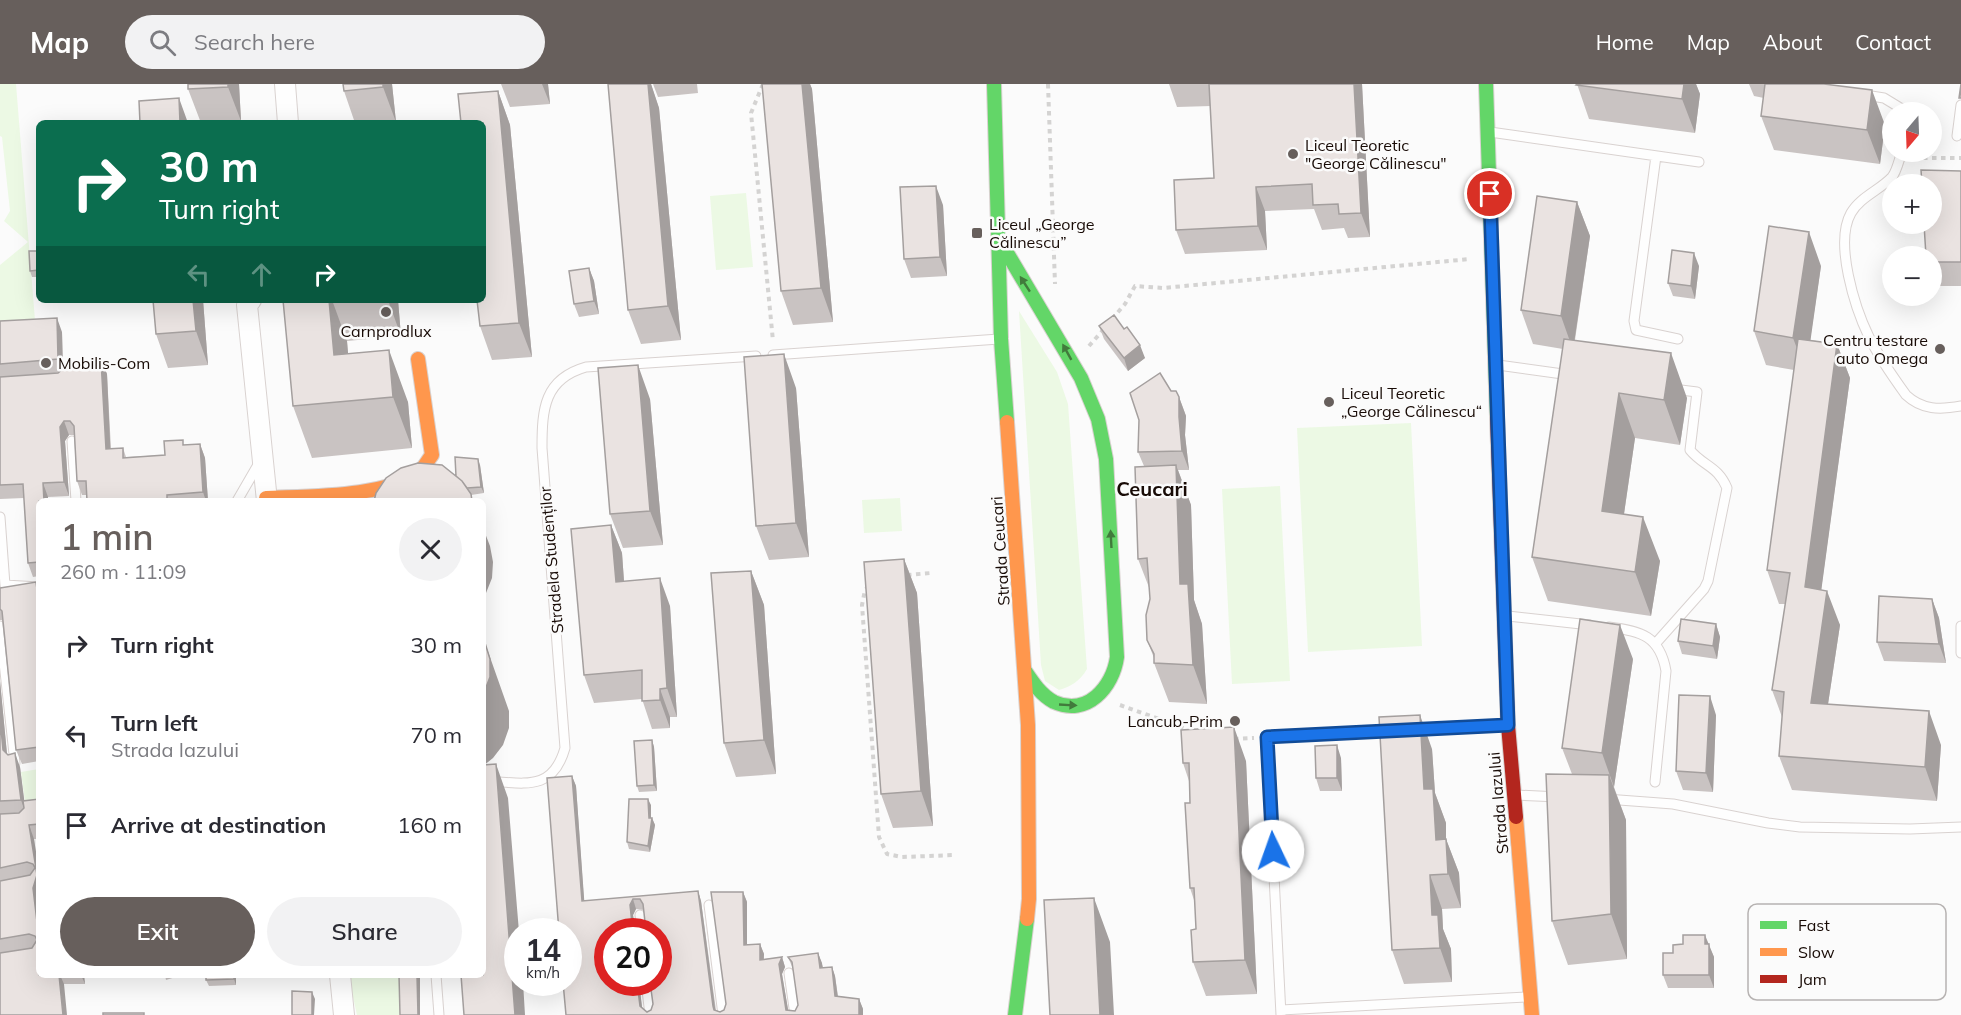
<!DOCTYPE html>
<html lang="en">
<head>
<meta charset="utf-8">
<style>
	:root { --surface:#fff; --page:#f2f2f3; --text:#2b2b33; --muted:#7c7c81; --accent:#675f5c }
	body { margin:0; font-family:Mulish,sans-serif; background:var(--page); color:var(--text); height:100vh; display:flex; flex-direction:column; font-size:22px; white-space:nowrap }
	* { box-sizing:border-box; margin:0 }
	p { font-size:20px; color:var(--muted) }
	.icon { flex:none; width:33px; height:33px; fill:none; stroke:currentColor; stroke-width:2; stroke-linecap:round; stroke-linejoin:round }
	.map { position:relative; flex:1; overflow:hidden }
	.side { position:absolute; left:36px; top:414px; width:450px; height:480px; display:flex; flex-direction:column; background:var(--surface); border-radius:9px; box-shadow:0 6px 24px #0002 }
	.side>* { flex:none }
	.banner { position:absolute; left:36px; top:36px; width:450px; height:183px; border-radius:9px; box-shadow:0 6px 24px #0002; background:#0b6e4f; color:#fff; overflow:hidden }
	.needle { width:39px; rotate:199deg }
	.tools { position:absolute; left:1882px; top:18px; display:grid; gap:12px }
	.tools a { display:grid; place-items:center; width:60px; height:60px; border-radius:50%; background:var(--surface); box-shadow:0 6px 24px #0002; font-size:30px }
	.speed { position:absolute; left:504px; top:834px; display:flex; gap:12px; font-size:30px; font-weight:700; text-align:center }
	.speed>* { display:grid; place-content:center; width:78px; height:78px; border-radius:50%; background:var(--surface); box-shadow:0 6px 24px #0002; line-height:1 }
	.speed small { font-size:15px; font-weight:400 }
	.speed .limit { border:9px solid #d22; background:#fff; color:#111 }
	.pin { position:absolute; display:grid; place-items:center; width:51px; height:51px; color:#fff; margin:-26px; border:3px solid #fff; border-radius:50%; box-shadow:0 2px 6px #0007 }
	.me { position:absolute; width:66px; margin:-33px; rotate:357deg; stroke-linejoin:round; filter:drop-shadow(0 0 4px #0008) }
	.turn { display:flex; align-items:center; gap:21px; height:126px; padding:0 24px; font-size:27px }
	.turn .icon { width:78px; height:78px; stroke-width:2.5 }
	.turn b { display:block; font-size:42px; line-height:51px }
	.lanes { display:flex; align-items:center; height:57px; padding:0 24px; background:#0003; justify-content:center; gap:30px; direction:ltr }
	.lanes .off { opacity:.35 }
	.round { display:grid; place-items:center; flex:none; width:63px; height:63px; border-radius:32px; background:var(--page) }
	.overview { display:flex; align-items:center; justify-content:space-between; height:102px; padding:0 24px }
	h1 { font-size:36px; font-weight:600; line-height:45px; color:var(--accent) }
	.cta { display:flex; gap:12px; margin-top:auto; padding:12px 24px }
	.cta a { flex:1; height:69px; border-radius:36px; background:var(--accent); color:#fff; font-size:24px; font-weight:600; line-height:69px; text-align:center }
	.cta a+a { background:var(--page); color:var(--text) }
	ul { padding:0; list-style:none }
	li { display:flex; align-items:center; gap:18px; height:90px; padding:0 24px }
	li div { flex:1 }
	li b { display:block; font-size:22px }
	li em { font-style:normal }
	header { display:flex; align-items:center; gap:36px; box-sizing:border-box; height:84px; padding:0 30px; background:var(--accent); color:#fff }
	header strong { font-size:28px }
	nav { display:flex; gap:33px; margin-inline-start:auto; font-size:21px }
	.search { width:420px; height:54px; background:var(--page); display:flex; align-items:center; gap:15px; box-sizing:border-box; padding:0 21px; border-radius:33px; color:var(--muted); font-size:22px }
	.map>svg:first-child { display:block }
	.green { fill:#ecf9e4 }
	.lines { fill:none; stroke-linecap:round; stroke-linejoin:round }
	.lane-casing { stroke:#d9d2d0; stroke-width:11 }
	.street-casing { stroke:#d9d2d0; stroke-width:22 }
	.fast-casing { stroke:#d9d2d0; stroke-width:16 }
	.slow-casing { stroke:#d9d2d0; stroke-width:16 }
	.jam-casing { stroke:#d9d2d0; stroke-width:16 }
	.path { stroke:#d4d3d2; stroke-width:4; stroke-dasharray:4.5 4.5; stroke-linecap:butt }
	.lane { stroke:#fefefe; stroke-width:9 }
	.street { stroke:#fefefe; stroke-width:20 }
	.fast { stroke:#63d668; stroke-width:14 }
	.slow { stroke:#ff974d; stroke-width:14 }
	.jam { stroke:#b3261e; stroke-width:14 }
	.wall { fill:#c9c3c2; fill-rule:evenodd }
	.shaded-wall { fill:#a49f9e }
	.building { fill:#eae3e1; stroke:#a49f9e; stroke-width:1.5; fill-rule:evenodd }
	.oneway { fill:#417b3c }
	.route-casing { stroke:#114b97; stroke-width:15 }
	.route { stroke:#1a73e8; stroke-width:10 }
	.poi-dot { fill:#675f5c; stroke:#fbfbfb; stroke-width:2 }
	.labels { text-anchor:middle; stroke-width:5; stroke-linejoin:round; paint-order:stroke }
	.poi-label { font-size:16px; fill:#180b06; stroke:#fbfbfb; text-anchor:start }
	.street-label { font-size:16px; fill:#180b06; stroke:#fbfbfb }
	.quarter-label { font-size:20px; font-weight:bold; fill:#180b06; stroke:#fbfbfb }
	.key { fill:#fbfbfb; stroke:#b7b3b2; stroke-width:1.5 }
	.key-label { font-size:16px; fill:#180b06 }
</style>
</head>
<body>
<header>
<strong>Map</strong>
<div class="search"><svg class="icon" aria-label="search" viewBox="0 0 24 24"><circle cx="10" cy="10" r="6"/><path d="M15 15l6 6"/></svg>Search here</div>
<nav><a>Home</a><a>Map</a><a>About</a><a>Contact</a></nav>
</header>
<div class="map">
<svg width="1961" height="931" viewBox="0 0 1961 931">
	<rect width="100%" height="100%" fill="#fbfbfb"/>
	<path class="green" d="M0,0H16L36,249L0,251V181L28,158L4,137L10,127L2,53L0,52Z
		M746,109L753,183L716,186L710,112Z
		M1019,227L1057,288L1068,320L1087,585C1080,597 1072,602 1059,606L1045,597L1041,581Z
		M1411,339L1422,562L1308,568L1297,344Z
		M1280,402L1290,597L1232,600L1222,405Z
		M900,414L902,447L864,449L862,416Z
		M39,685V755L25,718L21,688Z
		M348,891H402V931H357Z"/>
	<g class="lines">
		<g class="lane-casing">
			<path id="lane" d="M1865,11L1884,14L1907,28
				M1490,48L1699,78
				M1957,52L1961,21
				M1902,68C1899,75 1897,87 1892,93C1880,106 1860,113 1851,129C1834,159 1855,224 1869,253C1879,273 1893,293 1906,311C1922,326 1940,326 1961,322
				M1656,72L1634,237L1636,246L1678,255
				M773,271L999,255
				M1498,281L1570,291
				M72,357L76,417
				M237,417L259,379
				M0,433L5,501L39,503
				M1508,532L1590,541
				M0,542L15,679
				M1961,542V569
				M1609,543C1641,547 1660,552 1666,587L1655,698
				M1656,559L1704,505L1708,497L1727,404C1718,382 1703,382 1690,366L1697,308L1673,305
				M1414,646L1505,642
				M483,697C522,698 552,710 565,664L542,364C542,325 544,295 586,283L756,272
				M1516,711L1559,713
				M1606,715L1673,720L1768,739L1800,743L1910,745L1961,743
				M709,821L723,931
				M640,831L642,848
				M789,889L795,931
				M436,891L439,931
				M646,898L650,931
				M1281,926L1527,913
				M1281,931L1267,653L1392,647"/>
		</g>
		<g class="street-casing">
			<path id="street" d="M285,0L288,39
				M251,216L247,221L267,417
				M340,891L344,931"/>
		</g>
		<g class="fast-casing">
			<path id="fast" d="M994,0L1001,255L1007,338
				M1486,0L1497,333
				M1000,157L1081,294L1098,335L1106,375L1117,573C1113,603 1087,633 1054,618C1041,611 1033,599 1025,587
				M1015,931L1027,835"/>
		</g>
		<g class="slow-casing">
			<path id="slow" d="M1007,338L1028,641L1029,815L1027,835
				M266,414C307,412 389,414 421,386C425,382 428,376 432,371L418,275
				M1516,733L1532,931"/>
		</g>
		<g class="jam-casing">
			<path id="jam" d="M1497,333L1508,641L1516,733"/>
		</g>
		<path class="path" d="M763,0L751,29L773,257
			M1048,0L1055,200
			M1914,74H1961
			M1112,235L1125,220L1135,202L1163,204L1470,175
			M1089,262L1104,245
			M907,491L931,489
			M869,502L865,506L862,521L879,753L887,770L902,773L955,771
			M1120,621L1192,647
			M1234,655L1254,654"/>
		<use href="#lane" class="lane"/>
		<use href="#street" class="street"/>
		<use href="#fast" class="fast"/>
		<use href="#slow" class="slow"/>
		<use href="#jam" class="jam"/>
	</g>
	<path class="wall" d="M188,0H239L241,37L201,39L188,5Z
		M343,0H392L396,38L379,39H355L344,7Z
		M501,0H548L550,20L510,23Z
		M608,0H651L659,24L681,256L641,260L628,226Z
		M653,0H697L698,9L658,13Z
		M762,0H810L812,5L833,238L793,241L781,207Z
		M1169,0H1362L1370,153L1348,154L1344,144L1322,146L1314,125L1265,127L1267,166L1185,170L1176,146L1214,94L1211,22L1177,23Z
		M1577,0H1696L1700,10L1695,49L1589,35Z
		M1749,0H1824L1885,41L1880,80L1774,66L1761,32L1764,14L1754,12Z
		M498,7L510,41L532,273L492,276L480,242Z
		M1961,87V202H1935L1932,194V172Z
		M1577,118L1590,152L1575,256L1687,314L1680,361L1635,354L1624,430L1660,477L1651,532L1548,517L1532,473L1563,265L1533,260L1521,226Z
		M943,121L947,192L911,194L904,175Z
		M39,167V193H32L30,187Z
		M1699,182L1695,215L1673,212L1668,199Z
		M1821,182L1810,256L1837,260L1850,294L1821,506L1840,541L1828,620L1941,661L1937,717L1792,706L1779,672L1782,633L1772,606L1785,520H1779L1767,486L1794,286L1766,281L1754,247Z
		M589,184L594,197L599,230L579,233L574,220Z
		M203,216L208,281L168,284L156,250Z
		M283,216H398L401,252L347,257L348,270L408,318L412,364L312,374L293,322Z
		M0,237L62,248L63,285L101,276L107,290L111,365L123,364L126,373L165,371L185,361L200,360L205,374L208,417H87V411H82L77,397L74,351H69L65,357L69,412L48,413L39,417V492L33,493L28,479L24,414L0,415Z
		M1099,242L1124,245L1145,274L1128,287L1104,255Z
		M796,304L809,473L769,476L756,442Z
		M1171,307L1179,313L1186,332L1185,351L1189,386H1178L1191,421L1194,516L1202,540L1207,620L1169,618L1154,579V574L1147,556L1150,515V506L1138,475L1144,382L1138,368Z
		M650,315L663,461L623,464L610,430Z
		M480,381L484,409L471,411L473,417L456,392Z
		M611,441L622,469L624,497L670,522L677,633H670V644L652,645L642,615L594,619L584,591Z
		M904,475L917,509L933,742L893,744L881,710Z
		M751,487L764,521L776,690L736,693L724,659Z
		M0,504L39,507V677L22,680L16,666L2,536H0Z
		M1932,515L1939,534L1946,579L1884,577L1877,558Z
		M1716,540L1720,553L1717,575L1682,570L1678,557Z
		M1633,575L1614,703L1626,736L1627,875L1568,881L1552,837L1572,690L1562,664Z
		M0,597L7,671L20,683L24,717L39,715V755H34L38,818L39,891H84L85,900H64L0,931Z
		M1716,631L1713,708L1683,706L1676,687Z
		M652,656L654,663L657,707L639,708L637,702Z
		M1432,665L1435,709L1446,739V755L1459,789L1461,824L1442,825L1443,845L1451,865L1452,898L1404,900L1392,866Z
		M1341,674L1342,707H1320L1316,694Z
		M1246,677L1257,910L1206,912L1193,878L1196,845L1195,819L1190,804V719L1189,697L1183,679Z
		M572,692L576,702L584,817L698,807L701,817L716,926L720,928L724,926L726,920L711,808H743L747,818V860H760L764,870V875L782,873L785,883L782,890L788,926L795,927L798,921L793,885L788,873L818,869L823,883H832L835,892L838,912L859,915L863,925V931H566L563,898H568V848H559L547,694ZM636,825L644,826L645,838L643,843L639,845L635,842L633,831ZM608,848H658V898H650L653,920L651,926L647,928L642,925L639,898H608Z
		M651,721V734H652L655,741L650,768L629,765L627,758Z
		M1708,860L1714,873V904H1668L1663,891L1673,869Z
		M165,891H182L166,896Z
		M236,891V901L209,902L206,896Z"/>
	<path class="shaded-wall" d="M228,0H239L241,37L228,3Z
		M383,0H392L396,38L383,3Z
		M542,0H548L550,20Z
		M648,0H651L659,24L681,256L668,222Z
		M802,0H810L812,5L833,238L821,204Z
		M1354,0H1362L1370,153L1361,129Z
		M1684,0H1696L1700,10L1695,49L1682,15Z
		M1872,6L1885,41L1880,80L1867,46Z
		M498,7L510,41L532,273L519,239Z
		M179,14L188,39H180Z
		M936,102L943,121L947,192L940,173Z
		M1256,103L1265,127L1267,166L1258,142Z
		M1577,118L1590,152L1573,266L1561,232Z
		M1809,148L1821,182L1806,288L1793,254Z
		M1694,169L1699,182L1695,215L1691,202Z
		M589,184L594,197L599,230L594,217Z
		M193,216H203L208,281L196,247Z
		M329,216H332L347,257L352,316L334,271Z
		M388,216H398L401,252Z
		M57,234L62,248L63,289L58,275Z
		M1837,260L1850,294L1817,538L1805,503Z
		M1140,261L1145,274L1128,287L1124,274Z
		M389,266L408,318L412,364L393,313Z
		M1671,269L1687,314L1680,361L1664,316Z
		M784,270L796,304L809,473L796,439Z
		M101,276L107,290L111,379L106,365Z
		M638,281L650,315L663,461L650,427Z
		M1619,309L1635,354L1618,471L1602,427Z
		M1179,313L1186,332L1185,351L1189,386L1182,367L1179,333Z
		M64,337L69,351L65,357L69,412L64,398L60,343Z
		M200,360L205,374L208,417H206L203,408Z
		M478,375L480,381L484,409L481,403Z
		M1176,381L1191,421L1194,516L1202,540L1207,620L1193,581L1180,500Z
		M43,399L48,413V417H44Z
		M1643,433L1660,477L1651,532L1635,488Z
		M611,441L622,469L626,526L616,498Z
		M483,444L490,462L493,478L492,494L486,509L483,513Z
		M904,475L917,509L933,742L921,707Z
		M751,487L764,521L776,690L764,656Z
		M660,494L670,522L677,633L667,604Z
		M36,498L39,507V520Z
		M1827,507L1840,541L1823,653L1811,619Z
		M1932,515L1939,534L1946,579L1939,560Z
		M1716,540L1720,553L1717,575L1713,562Z
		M1620,541L1633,575L1614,703L1602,669Z
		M485,559L509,627V644L503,661L493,674L483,682V611Z
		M0,597L8,680L3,666L0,634Z
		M660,605L670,633V644L660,616Z
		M1710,612L1716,631L1713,708L1706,689Z
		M1929,627L1941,661L1937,717L1925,683Z
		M1420,631L1432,665L1435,709L1446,739V755L1459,789L1461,824L1436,756L1424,705Z
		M1234,643L1246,677L1257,910L1245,876Z
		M652,656L654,663L657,707L654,701Z
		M1337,661L1341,674L1342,707L1337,694Z
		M15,669L20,683L26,730L21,716Z
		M496,680L508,714L519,848H518V898H523L525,931H515Z
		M1609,691L1626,736L1627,875L1611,830Z
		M572,692L576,702L585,827L582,817Z
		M648,715L651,721V739L652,734L655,741L650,768L648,762L649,734Z
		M29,741L34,755L39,786V844L37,838L33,804L37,791Z
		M1430,791L1442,825L1443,845L1451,865L1452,898L1440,864L1432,831Z
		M698,807L701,817L716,931L713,922Z
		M743,808L747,818V871L744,861Z
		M1094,814L1110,858L1114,931H1100Z
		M633,815L636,825L633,831L635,848L632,839L630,821Z
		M1705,851L1714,873V904L1709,891L1705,860Z
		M760,860L764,870L763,886L760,876Z
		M818,869L822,879L824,894L820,884Z
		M782,873L785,883L782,890L789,931L786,926L779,880Z
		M832,883L835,892L839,922L835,912Z
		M59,891H60L64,900L67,931H63Z
		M81,891H84L85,900Z
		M234,891H236V901L234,895Z
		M417,891H420V931H418Z
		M637,898H639L643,931L640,922Z
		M312,908L315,915L314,931H312Z
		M859,915L863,925V931H859Z"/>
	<path class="building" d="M188,0H228V3L188,5Z
		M343,0H383V3L344,7Z
		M608,0H648L668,222L628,226Z
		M762,0H802L821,204L781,207Z
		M1209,0H1354L1361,129L1339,130L1338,120L1313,121L1312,100L1256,103L1258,142L1176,146L1174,96L1214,94Z
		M1577,0H1684L1682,15L1576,1Z
		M1765,0H1824L1872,6L1867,46L1761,32Z
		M1961,0V14H1959Z
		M498,7L519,239L480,242L477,216H483V39H461L458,10Z
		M179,14L180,39H140L139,17Z
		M1921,86L1961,87V178H1932V172H1926L1924,140H1932V100H1922Z
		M936,102L940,173L904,175L900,103Z
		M1537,112L1577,118L1561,232L1521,226Z
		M1769,142L1809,148L1793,254L1754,247Z
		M1672,166L1694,169L1691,202L1668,199Z
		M29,167H39V186L30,187Z
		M589,184L594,217L574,220L569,187Z
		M153,216H193L196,247L156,250Z
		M283,216H329L334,271L389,266L393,313L293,322Z
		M1114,231L1124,245L1127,243L1140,261L1124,274L1099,242Z
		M57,234L58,275L0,280V237Z
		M1564,255L1671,269L1664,316L1619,309L1602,427L1643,433L1635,488L1532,473Z
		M1798,255L1837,260L1805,503L1827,507L1811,619L1929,627L1925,683L1779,672L1784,608L1772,606L1790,489L1767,486Z
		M784,270L796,439L756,442L744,273Z
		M101,276L106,365L123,364V374L165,371L164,357L183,356V361L200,360L203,408L167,411V417H87L86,397H77L74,342L70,337H64L60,343L64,398L43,399L44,417H39V478L28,479L23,400L0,401V293L58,289L64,284L63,278Z
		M638,281L650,427L610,430L598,284Z
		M1160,289L1171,307H1176L1179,313V333L1182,367L1138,368L1139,336L1130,309Z
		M455,373L478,375L481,403L467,404L462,397L456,392Z
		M418,379L442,381L462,397L471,410L472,417H374L376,409L386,394L401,384Z
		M1176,381L1180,500H1188L1193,581L1154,579V570L1147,556L1146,531L1150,515L1147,474L1138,475L1135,383Z
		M611,441L616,498L660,494L667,604L660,605V616L642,617V586L584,591L571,445Z
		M904,475L921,707L881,710L864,478Z
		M751,487L764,656L724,659L711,489Z
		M36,498L39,520V663L16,666L2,527L0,525V504Z
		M1879,512L1932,515L1939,560L1877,558Z
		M1580,535L1620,541L1602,669L1562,664Z
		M1681,535L1716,540L1713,562L1678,557Z
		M483,557L485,559L490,575V593L483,611Z
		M1679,611L1710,612L1706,689L1676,687Z
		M1420,631L1424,705H1433L1436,756L1446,755L1448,790L1430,791L1432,831H1438L1440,864L1392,866L1379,633Z
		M0,634L3,666L8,671L15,669L21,716L0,717Z
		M1234,643L1245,876L1193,878L1191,846L1196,845L1194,804H1190L1185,719H1190L1189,679H1183L1181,646Z
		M652,656L654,701L637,702L634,657Z
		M1337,661V694H1316L1315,662Z
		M496,680L515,931H464L461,891H483V681Z
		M1546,690L1609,691L1611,830L1552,837Z
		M572,692L582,817L698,807L713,922L714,926L720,928L724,926L726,920L711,808H743L744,861L760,860V876L782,873L779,880L786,926L795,927L798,921L792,878L788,873L818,869L820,884L832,883L835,912L859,915V931H566L563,898H568V848H559L547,694ZM633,815H640L643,820L645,838L643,843L639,845L632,839L630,821ZM608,848H658V898H650L653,920L651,926L647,928L640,922L637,898H608Z
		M39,715V740L29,741L37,791L33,804L37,838H39V891H59L63,931H0V869L32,864L37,856L35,852L29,850L0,855V797L30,791L35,784L33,780L27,778L0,784V730L19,729L24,724L23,717Z
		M629,715H648L649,734H652L648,762L627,758Z
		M1094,814L1100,931H1050L1044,816Z
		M1683,851H1705V860H1709V891H1663V869H1673V861L1683,860Z
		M206,891H234V895L206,896Z
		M399,891H417L418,931H400Z
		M292,907L312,908V931H292Z
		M103,929H144V931H103Z"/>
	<defs><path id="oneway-solid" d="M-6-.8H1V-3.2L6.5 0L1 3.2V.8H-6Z" transform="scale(1.5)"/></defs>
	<g class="oneway">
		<use href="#oneway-solid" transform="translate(1025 200) rotate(-123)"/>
		<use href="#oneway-solid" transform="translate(1067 268) rotate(-119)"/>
		<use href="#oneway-solid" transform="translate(1111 455) rotate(-93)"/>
		<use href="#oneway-solid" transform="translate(1068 621) rotate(3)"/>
	</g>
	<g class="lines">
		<g class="route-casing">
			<path id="route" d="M1273,767L1267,653L1508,641L1490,110"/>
		</g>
		<use href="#route" class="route"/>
	</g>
	<g class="poi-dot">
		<circle cx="1293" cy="70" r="6"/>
		<rect x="971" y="143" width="12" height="12" rx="3"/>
		<circle cx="386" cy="228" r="6"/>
		<circle cx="1940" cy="265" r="6"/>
		<circle cx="46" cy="279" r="6"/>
		<circle cx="1329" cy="318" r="6"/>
		<circle cx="1235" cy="637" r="6"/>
	</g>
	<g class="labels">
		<g class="poi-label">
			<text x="1305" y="67">Liceul Teoretic<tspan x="1305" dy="18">"George Călinescu"</tspan></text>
			<text x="989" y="146">Liceul „George<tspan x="989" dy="18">Călinescu”</tspan></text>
			<text x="386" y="253" text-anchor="middle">Carnprodlux</text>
			<text x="1928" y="262" text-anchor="end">Centru testare<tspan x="1928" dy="18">auto Omega</tspan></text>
			<text x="58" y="285">Mobilis-Com</text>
			<text x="1341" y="315">Liceul Teoretic<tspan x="1341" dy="18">„George Călinescu“</tspan></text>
			<text x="1223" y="643" text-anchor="end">Lancub-Prim</text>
		</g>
		<g class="street-label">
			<text transform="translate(1000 467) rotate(-94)" y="6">Strada Ceucari</text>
			<text transform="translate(551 476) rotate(-95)" y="6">Stradela Studenților</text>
			<text transform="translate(1498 719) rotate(-95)" y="6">Strada Iazului</text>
		</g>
		<g class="quarter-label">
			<text x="1152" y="412">Ceucari</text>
		</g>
	</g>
	<rect x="1748" y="820" width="198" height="96" rx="9" class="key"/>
	<rect x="1760" y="837" width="27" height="8" fill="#63d668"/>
	<rect x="1760" y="864" width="27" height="8" fill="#ff974d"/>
	<rect x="1760" y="891" width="27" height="8" fill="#b3261e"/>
	<g class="key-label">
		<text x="1798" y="847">Fast</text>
		<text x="1798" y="874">Slow</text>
		<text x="1798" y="901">Jam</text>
	</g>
</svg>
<div class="tools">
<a><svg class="needle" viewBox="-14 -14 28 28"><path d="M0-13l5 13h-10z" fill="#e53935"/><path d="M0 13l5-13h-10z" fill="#7c7c81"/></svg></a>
<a>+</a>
<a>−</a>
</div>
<div class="speed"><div>14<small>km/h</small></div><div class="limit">20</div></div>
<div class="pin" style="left:1490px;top:110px;background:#d93025"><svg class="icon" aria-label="arrive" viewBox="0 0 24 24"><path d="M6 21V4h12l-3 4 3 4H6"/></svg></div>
<svg class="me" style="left:1273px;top:767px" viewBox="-20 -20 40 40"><circle r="19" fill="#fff"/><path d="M0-13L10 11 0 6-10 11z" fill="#1a73e8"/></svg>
<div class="banner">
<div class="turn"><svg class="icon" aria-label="right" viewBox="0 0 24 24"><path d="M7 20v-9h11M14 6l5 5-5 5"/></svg><div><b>30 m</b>Turn right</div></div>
<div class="lanes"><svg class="icon off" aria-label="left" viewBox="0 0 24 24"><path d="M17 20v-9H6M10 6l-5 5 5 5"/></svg><svg class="icon off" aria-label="ahead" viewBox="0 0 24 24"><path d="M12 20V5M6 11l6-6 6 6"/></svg><svg class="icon" aria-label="right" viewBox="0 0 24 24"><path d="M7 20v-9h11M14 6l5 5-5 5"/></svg></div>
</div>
<section class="side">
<div class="overview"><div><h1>1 min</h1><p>260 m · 11:09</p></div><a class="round"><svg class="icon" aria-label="close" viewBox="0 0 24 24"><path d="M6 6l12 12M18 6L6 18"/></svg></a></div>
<ul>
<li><svg class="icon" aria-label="right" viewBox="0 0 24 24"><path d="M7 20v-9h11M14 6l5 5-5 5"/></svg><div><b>Turn right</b></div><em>30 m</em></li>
<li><svg class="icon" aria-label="left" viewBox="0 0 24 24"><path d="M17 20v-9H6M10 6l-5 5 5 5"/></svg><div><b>Turn left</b><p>Strada Iazului</p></div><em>70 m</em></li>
<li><svg class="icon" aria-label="arrive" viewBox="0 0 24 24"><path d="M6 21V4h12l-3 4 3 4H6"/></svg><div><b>Arrive at destination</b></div><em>160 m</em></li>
</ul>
<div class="cta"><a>Exit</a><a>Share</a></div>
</section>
</div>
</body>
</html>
